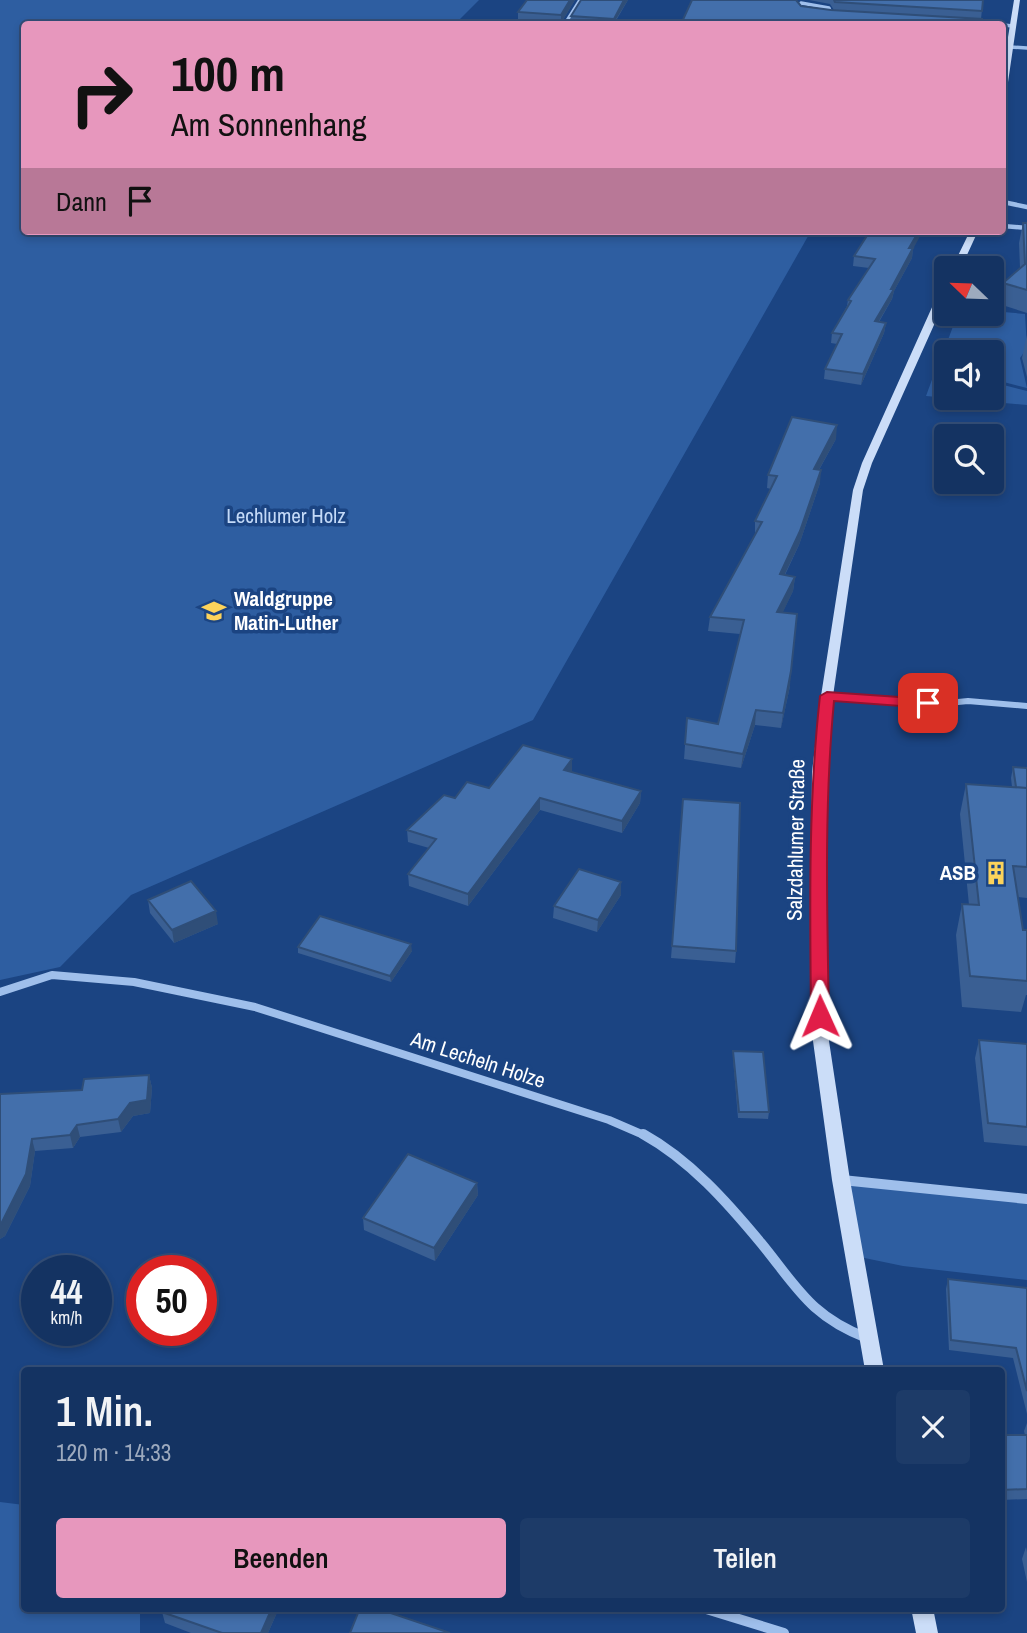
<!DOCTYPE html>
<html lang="de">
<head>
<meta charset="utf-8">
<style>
	:root { --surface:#143362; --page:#1d3b68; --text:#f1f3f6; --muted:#9daabe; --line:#334e77; --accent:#e797bd }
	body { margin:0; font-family:"Archivo Narrow",sans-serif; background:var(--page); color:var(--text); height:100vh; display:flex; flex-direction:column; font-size:26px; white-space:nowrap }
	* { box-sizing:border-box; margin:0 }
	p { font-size:23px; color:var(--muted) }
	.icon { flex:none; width:38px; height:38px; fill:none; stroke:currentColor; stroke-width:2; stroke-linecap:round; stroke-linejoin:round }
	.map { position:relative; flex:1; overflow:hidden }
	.panel { position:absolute; left:21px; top:1367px; width:984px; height:245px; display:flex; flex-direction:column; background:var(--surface); border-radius:7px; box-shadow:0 4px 10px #0003,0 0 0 2px var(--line) }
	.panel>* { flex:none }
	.banner { position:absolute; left:21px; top:21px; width:985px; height:214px; border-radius:7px; box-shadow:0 4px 10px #0003,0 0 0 2px var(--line); background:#e797bd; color:#111; overflow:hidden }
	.needle { width:46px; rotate:293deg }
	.fabs { position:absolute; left:934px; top:256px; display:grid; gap:14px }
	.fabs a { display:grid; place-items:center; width:70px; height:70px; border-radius:7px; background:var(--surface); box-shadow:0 4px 10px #0003,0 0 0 2px var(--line); font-size:35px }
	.speed { position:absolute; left:21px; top:1255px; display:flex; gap:14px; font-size:35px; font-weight:700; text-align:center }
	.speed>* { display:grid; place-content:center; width:91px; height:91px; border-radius:50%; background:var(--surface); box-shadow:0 4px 10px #0003,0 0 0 2px var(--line); line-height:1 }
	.speed small { font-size:18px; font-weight:400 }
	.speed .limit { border:10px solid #d22; background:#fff; color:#111 }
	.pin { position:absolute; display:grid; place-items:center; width:60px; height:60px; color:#fff; margin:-30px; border-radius:14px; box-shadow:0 4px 10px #0006 }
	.me { position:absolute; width:77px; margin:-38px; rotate:359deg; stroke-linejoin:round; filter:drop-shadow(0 0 5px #0008) }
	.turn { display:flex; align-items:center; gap:24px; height:147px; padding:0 35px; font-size:32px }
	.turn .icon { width:91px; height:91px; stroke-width:2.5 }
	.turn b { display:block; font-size:49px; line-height:60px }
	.then { display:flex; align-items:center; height:66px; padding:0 35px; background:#0003; gap:14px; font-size:26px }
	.round { display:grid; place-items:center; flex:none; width:74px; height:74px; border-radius:7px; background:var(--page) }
	.summary { display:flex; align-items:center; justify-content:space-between; height:119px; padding:0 35px }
	h1 { font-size:42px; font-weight:600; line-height:52px }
	.action { display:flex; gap:14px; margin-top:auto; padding:14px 35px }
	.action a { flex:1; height:80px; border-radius:7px; background:var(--accent); color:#111; font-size:28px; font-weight:600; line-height:80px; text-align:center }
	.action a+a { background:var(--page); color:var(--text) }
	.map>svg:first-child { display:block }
	.green { fill:#2e5ea1 }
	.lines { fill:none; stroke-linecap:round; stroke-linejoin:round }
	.street-far4 { stroke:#9fbfeb; stroke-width:3.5 }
	.street-far3 { stroke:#9fbfeb; stroke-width:4.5 }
	.street-far2 { stroke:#9fbfeb; stroke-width:6 }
	.street-far1 { stroke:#9fbfeb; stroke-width:8 }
	.street { stroke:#9fbfeb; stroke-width:10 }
	.secondary { fill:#cbddf8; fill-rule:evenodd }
	.wall { fill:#3a5f93 }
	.shaded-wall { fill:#2f4e78 }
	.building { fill:#436fab; stroke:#2f4e78; stroke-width:2 }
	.route { fill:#e11d48; stroke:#92132f; stroke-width:2 }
	.labels { text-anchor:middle; stroke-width:7; stroke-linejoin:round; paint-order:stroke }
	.park-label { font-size:21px; fill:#c4daf8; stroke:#1b4482 }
	.poi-label { font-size:21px; font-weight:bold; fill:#fff; stroke:#1b4482; text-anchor:start }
	.street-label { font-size:21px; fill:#fff; stroke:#1b4482 }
</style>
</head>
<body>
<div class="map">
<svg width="1027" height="1633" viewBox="0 0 1027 1633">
	<rect width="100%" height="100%" fill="#1b4482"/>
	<path class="green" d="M0,0H479L455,24H24V231H811L533,720L131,895L60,967L0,980Z
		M992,311L1025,314L1027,348L1020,358L1027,388L992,379V352H947V366L939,364L958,313H992Z
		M937,366L947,369V397H992V382L1027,391V405L926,396Z
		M841,1180L1027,1202V1280L903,1266L855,1256Z
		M0,1502L24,1505V1608H140V1633H0Z"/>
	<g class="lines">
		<path class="street-far4" d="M802,10L799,7L801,3L829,8L831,14
			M975,23L995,24
			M565,24L580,0
			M1003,25L1013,26
			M1010,47L1027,48"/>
		<path class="street-far3" d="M1003,202L1027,207
			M1003,226L1027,228"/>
		<path class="street-far2" d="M827,696L938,704L968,701L1027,706"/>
		<path class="street-far1" d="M0,992L52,975L134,982L255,1007L609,1120L646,1136"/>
		<path class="street" d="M643,1134C690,1160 727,1202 761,1243C797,1287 810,1316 867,1338
			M842,1180L1027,1199
			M703,1608L784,1633"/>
		<path class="secondary" d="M1014,0H1020L1007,89L1003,91V68Z
			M970,231H978L961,268H952Z
			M947,282V296L872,463L863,490L833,696L826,772L825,894L829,1041L850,1180L884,1370H865L832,1180L813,1041L811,894L812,772L821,696L853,490L862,463L942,285Z
			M911,1608H933L938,1633H916Z"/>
	</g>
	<path class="wall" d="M527,0H575L561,23L518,20V12Z
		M628,0L614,24L570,23L571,16Z
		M809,0H983L981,19L834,10L830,4Z
		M1023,223H1027V313L999,304L1003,283L1020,268L1019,243Z
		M913,248L912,258L894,291L892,299L879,322L886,323L884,333L861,385L824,379L825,369L837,344L831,343L832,333L847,306L848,300L869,268L853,266L854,256Z
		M1027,335V377L1022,358Z
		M836,439L819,470L820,483L799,545L785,575L795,577L793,591L782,613L790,686L781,728L755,725L741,768L684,759L687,718L718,724L740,634L708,631L710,617L755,535V521L771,489L767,488L768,475Z
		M1013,767L1027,768V898L1018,897L1023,930H1027V995H1026L1021,1012L962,1007L956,935L962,904L969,905L960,814L966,784L1012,787L1011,778Z
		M572,771L571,772L641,791L640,803L622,833L540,810L468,906L409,886L408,874L429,848L408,842L407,830L455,798L489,788Z
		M683,799L736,951L735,963L671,958Z
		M621,882V895L597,932L553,918L554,906Z
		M148,900L218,924L174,943L150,913Z
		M298,947L412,951L391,982L298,953Z
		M979,1040L1027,1044V1146L984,1142L975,1058Z
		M733,1051L769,1112L768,1119L738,1118L733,1058Z
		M149,1075L152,1088L150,1113L133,1116L121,1132L80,1137L73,1148L35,1151L30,1186L5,1236L0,1239V1094L82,1090Z
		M477,1183L478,1195L435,1261L364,1230L363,1218Z
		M948,1279L1027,1288V1414L1013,1358L949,1350L946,1289Z
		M1027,1423V1499L1001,1500V1435H1025L1024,1431Z
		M1026,1547L1027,1552V1582L1022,1559Z
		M163,1608H279L268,1633H191L165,1623L162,1612Z"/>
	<path class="shaded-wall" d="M570,0H575L561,23V15Z
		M624,0H628L613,24L614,19Z
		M919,231H923L908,258L909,248Z
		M913,248L912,258L894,291L892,299L873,331L875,321L891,289Z
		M886,323L884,333L861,385L863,374Z
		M837,425L836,439L812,482L814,469Z
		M821,470L820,483L799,545L778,588L780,574Z
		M795,577L793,591L776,627L777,612Z
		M791,671L790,686L781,728L783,713Z
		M756,710L755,725L741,768L743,754Z
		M572,759V771L564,781V770Z
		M641,791L640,803L622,833V821Z
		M540,798V810L468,906V894Z
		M621,882V895L597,932L598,920Z
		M216,911L218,924L174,943L172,930Z
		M411,944L412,951L391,982L390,976Z
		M149,1075L152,1088L150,1113L133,1116L121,1132L118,1119Z
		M77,1125L80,1137L73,1148L70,1135Z
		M32,1139L35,1151L30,1186L5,1236L0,1239V1224Z
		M477,1183L478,1195L435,1261L434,1248Z
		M272,1608H279L268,1633H261Z"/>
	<path class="building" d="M527,0H570L561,15L518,12Z
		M581,0H624L614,19L571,16Z
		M692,0H796L801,6L831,10L982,19V24H681Z
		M834,0H983L982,11L835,2Z
		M479,20L513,22L511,24H476Z
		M1023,223H1027V290L1003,283L1025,264Z
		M870,231H919L909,248H913L891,289H894L875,321L886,323L863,374L825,369L842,334L832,333L851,301L848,300L875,259L854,256Z
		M792,417L837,425L814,469L821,470L800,531L780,574L795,577L777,612L797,614L791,671L783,713L756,710L743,754L685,744L687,718L718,724L744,620L710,617L762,522L755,521L777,476L768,475Z
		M523,745L572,759L564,770L641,791L622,821L540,798L468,894L408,874L436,839L407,830L444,795L455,798L467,782L489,788Z
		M1013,767L1027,768V788L1016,787Z
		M966,784L1027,788V867L1013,866L1023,930H1027V981L970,976L962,904L979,905Z
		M683,799L740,803L736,951L672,946Z
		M579,869L621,882L598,920L554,906Z
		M191,881L216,911L172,930L148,900Z
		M320,916L411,944L390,976L298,947Z
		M979,1040L1027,1044V1127L988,1123Z
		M733,1051L763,1052L769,1112H739Z
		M149,1075L147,1100L130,1103L118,1119L77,1125L70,1135L32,1139L26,1174L1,1224H0V1094L82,1090L84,1079Z
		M408,1154L477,1183L434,1248L363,1218Z
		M948,1279L1027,1288V1391L1016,1348L951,1340Z
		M1001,1435H1027V1489L1001,1490Z
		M163,1608H272L261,1633H222L162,1612Z
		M360,1608H376L450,1633H350Z"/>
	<path class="route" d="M827,692L928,699L935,703L928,708L834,701C824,806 827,911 829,1016L827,1021H814L811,1016C810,909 808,803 820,696Z"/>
	<defs>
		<g id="school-bare" transform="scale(1.89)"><path d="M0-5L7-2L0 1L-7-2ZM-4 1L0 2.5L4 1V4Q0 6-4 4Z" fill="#fcd35b" stroke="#1b4482" stroke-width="2.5" paint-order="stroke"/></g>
		<g id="building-bare" transform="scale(1.89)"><path d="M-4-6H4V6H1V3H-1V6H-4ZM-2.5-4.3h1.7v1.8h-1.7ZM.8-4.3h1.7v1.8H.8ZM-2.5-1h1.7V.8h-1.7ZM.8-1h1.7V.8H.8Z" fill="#fcd35b" stroke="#1b4482" stroke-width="2.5" paint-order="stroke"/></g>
	</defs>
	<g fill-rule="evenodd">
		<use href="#school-bare" x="214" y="611"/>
		<use href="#building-bare" x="996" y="873"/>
	</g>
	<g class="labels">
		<g class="park-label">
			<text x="286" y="523">Lechlumer Holz</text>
		</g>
		<g class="poi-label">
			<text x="234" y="606">Waldgruppe<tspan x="234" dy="24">Matin-Luther</tspan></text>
			<text x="976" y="880" text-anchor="end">ASB</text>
		</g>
		<g class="street-label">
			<text transform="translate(796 840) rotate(-89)" y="7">Salzdahlumer Straße</text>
			<text transform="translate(478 1060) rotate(18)" y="7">Am Lecheln Holze</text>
		</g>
	</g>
</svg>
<div class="fabs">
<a><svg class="needle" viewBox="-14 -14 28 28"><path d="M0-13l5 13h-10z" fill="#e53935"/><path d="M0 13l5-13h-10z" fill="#9daabe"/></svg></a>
<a><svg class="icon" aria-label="sound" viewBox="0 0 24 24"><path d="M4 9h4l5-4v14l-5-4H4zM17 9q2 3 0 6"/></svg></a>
<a><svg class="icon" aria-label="search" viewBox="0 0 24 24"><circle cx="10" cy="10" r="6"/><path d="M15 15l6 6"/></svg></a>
</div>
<div class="speed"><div>44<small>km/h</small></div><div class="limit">50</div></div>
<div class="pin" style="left:928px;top:703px;background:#d93025"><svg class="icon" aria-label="arrive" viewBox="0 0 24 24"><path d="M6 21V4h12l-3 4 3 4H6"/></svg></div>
<svg class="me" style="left:820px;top:1016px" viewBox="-20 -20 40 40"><path d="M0-17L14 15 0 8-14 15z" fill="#e11d48" stroke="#fff" stroke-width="4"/></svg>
<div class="banner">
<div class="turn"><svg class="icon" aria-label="right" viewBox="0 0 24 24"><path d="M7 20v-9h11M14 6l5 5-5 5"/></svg><div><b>100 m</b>Am Sonnenhang</div></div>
<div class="then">Dann<svg class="icon" aria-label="arrive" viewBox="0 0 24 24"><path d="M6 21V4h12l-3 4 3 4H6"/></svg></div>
</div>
<section class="panel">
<div class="summary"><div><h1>1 Min.</h1><p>120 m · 14:33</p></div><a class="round"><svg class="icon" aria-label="close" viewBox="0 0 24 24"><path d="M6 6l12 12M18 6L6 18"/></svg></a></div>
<div class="action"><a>Beenden</a><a>Teilen</a></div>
</section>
</div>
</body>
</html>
